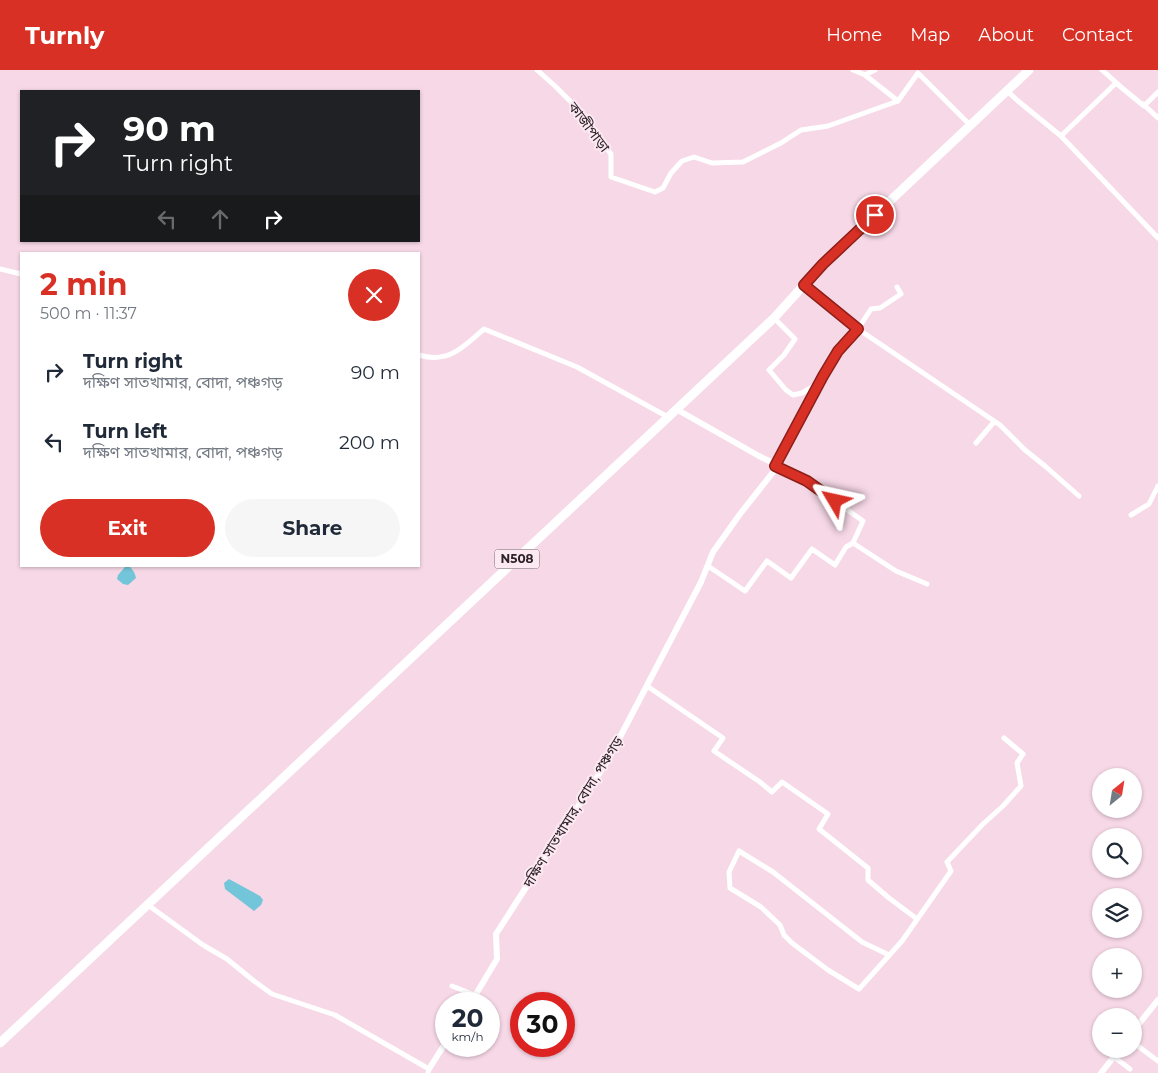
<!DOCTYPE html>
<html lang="en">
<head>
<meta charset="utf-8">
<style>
	:root { --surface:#fff; --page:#f6f6f7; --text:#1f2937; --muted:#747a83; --accent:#d93025 }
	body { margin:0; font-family:Montserrat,"Noto Sans Bengali",sans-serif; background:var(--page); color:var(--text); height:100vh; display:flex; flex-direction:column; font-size:19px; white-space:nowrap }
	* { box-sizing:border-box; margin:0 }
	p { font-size:16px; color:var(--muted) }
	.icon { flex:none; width:28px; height:28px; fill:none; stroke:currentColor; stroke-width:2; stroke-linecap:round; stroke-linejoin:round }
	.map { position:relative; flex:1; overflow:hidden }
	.panel { position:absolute; left:20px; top:182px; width:400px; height:315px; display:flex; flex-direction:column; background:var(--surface); border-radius:0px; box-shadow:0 1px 4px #0004 }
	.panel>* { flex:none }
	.top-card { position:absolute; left:20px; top:20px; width:400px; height:152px; border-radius:0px; box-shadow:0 1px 4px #0004; background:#202124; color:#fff; overflow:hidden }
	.needle { width:32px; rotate:30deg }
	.tools { position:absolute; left:1092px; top:698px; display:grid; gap:10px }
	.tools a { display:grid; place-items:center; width:50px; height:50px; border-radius:50%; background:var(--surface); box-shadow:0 1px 4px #0004; font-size:25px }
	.speed { position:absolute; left:435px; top:922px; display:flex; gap:10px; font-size:25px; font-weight:700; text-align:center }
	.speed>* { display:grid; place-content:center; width:65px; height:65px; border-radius:50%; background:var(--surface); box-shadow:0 1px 4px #0004; line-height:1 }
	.speed small { font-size:12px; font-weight:400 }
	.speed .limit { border:8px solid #d22; background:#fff; color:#111 }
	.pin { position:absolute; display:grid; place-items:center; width:42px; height:42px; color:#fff; margin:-21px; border:2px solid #fff; border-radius:50%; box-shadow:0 1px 5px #0007 }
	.me { position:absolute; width:55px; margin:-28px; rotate:306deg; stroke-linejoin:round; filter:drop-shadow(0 0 4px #0008) }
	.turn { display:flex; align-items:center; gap:18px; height:105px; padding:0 20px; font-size:22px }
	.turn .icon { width:65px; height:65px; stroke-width:2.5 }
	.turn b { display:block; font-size:35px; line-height:42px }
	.lanes { display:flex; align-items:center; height:48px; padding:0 20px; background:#0003; justify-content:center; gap:25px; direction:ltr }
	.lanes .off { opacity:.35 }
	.round { display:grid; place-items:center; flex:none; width:52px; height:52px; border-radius:26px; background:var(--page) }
	.headline { display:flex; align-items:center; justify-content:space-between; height:85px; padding:0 20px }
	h1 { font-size:30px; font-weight:700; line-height:38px; color:var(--accent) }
	.primary-button { display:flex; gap:10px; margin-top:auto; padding:10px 20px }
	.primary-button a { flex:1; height:58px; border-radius:30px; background:var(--accent); color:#fff; font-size:20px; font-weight:700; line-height:58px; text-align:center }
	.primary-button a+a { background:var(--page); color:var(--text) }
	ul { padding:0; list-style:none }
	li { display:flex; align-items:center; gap:15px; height:70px; padding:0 20px }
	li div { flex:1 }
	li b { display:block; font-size:19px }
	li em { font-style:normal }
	header { display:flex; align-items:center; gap:30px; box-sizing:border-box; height:70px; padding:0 25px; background:var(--accent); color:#fff }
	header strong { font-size:24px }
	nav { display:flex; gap:28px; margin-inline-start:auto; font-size:18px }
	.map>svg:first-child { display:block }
	.water { fill:#73c5d9 }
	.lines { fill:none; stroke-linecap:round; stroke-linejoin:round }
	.minor { stroke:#fff; stroke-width:5 }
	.tertiary { stroke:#fff; stroke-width:6 }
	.trunk { stroke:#fff; stroke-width:9 }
	.route-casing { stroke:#8d1f18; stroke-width:12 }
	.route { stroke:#d93025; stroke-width:9 }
	.labels { text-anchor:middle; stroke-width:4; stroke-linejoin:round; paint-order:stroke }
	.shield { fill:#fce9f2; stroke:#6c5e65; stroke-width:1 }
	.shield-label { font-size:12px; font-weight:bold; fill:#2e2329 }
	.street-label { font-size:14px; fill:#2e2329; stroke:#fce9f2 }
</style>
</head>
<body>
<header>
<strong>Turnly</strong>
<nav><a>Home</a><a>Map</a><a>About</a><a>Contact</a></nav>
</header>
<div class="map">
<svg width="1158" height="1003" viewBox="0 0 1158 1003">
	<rect width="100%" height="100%" fill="#f7d8e7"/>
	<path class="water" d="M125,497H130C133,500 135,503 136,508L128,515L123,514L117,509L118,505Z
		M229,809L260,826L263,830L261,835L254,841L225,819L224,813Z"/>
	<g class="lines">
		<path class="minor" d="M537,0L555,16L579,40L611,84V107L655,122L663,118L671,103L682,91L694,87L712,93L743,92L781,73L801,60L828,56L898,31L865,5
			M853,0L865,5L875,0
			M1102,0L1119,15
			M1007,21L1018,31L1061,66L1158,168
			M898,31L918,3L970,55
			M1143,34L1158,48
			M1061,66L1116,13L1144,36L1158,22
			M0,199L21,204
			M804,215L858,259L838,281L823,306L775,396L807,411L863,451L853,473L896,501L927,514
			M897,217L901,224L880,238L871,239L858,259L1000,355L1025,380L1045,396L1079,426
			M774,248L795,269L784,285L769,300L786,320L793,325L802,323L814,316
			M419,285C449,294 463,277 484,259L577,297L668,347
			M976,373L994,352
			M1131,445L1149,434L1158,416
			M708,496L745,521L767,491L791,508L812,479L835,495L846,477L853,473
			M647,616L723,668L714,681L760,712L772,722L782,712L828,744L819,759L868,798V810L889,828L917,849
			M148,835L203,875L227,889L254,911L272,924L335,945L429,999L428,1003
			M889,885L862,872L773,802L739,781L729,802L730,818L761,837L780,855L784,865L792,873L828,900L859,919L902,871L951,801L947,792L983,754L1003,736L1021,716L1017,693L1023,684L1004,668
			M452,916L475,925
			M1134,973L1158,991
			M1114,987L1130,999"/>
		<path class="tertiary" d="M470,934L497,889L496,864L608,690L701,512L713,482L740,444L774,401L775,396L773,393L759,386L676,339
			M1134,960L1158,930
			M429,999L446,972
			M1101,1003L1120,979"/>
		<path class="trunk" d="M0,973L774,248L823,194L1029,0"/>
	</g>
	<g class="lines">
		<g class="route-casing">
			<path id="route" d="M835,431L807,411L775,396L823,306L838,281L858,259L804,215L823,194L875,145"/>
		</g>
		<use href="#route" class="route"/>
	</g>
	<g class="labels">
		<rect class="shield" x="494.5" y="479.5" width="45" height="19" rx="4"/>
		<g class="shield-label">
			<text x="517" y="493">N508</text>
		</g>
		<g class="street-label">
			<text transform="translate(589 57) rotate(53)" y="5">কাজীপাড়া</text>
			<text transform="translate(573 742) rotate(-58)" y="5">দক্ষিণ সাতখামার, বোদা, পঞ্চগড়</text>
		</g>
	</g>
</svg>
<div class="tools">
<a><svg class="needle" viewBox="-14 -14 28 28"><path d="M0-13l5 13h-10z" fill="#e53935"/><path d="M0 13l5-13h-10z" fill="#747a83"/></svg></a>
<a><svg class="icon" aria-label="search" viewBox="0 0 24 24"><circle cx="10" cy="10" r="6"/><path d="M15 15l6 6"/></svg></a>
<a><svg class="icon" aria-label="layers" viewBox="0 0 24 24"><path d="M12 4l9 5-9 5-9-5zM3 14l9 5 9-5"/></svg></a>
<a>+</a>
<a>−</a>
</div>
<div class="speed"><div>20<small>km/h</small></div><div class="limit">30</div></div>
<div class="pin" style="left:875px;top:145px;background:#d93025"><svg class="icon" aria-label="arrive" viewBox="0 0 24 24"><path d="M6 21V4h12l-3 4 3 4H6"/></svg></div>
<svg class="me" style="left:835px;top:431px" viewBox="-20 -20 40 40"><path d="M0-17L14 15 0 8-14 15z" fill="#d93025" stroke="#fff" stroke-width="4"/></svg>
<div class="top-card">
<div class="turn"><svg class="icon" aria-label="right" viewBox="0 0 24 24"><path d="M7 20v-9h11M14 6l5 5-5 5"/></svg><div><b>90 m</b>Turn right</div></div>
<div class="lanes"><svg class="icon off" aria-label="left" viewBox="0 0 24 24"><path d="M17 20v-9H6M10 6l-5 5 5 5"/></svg><svg class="icon off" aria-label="ahead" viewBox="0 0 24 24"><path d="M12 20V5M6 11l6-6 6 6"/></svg><svg class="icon" aria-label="right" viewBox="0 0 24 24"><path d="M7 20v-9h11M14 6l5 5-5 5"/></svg></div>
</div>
<section class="panel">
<div class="headline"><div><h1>2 min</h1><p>500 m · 11:37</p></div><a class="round" style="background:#d93025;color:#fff"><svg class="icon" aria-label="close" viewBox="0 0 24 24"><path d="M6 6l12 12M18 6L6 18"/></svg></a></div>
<ul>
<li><svg class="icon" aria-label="right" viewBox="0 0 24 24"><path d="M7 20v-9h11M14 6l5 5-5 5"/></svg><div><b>Turn right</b><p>দক্ষিণ সাতখামার, বোদা, পঞ্চগড়</p></div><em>90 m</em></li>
<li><svg class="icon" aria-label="left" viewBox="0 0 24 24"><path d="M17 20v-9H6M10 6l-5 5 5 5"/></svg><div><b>Turn left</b><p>দক্ষিণ সাতখামার, বোদা, পঞ্চগড়</p></div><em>200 m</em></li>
</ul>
<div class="primary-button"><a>Exit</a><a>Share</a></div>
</section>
</div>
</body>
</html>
